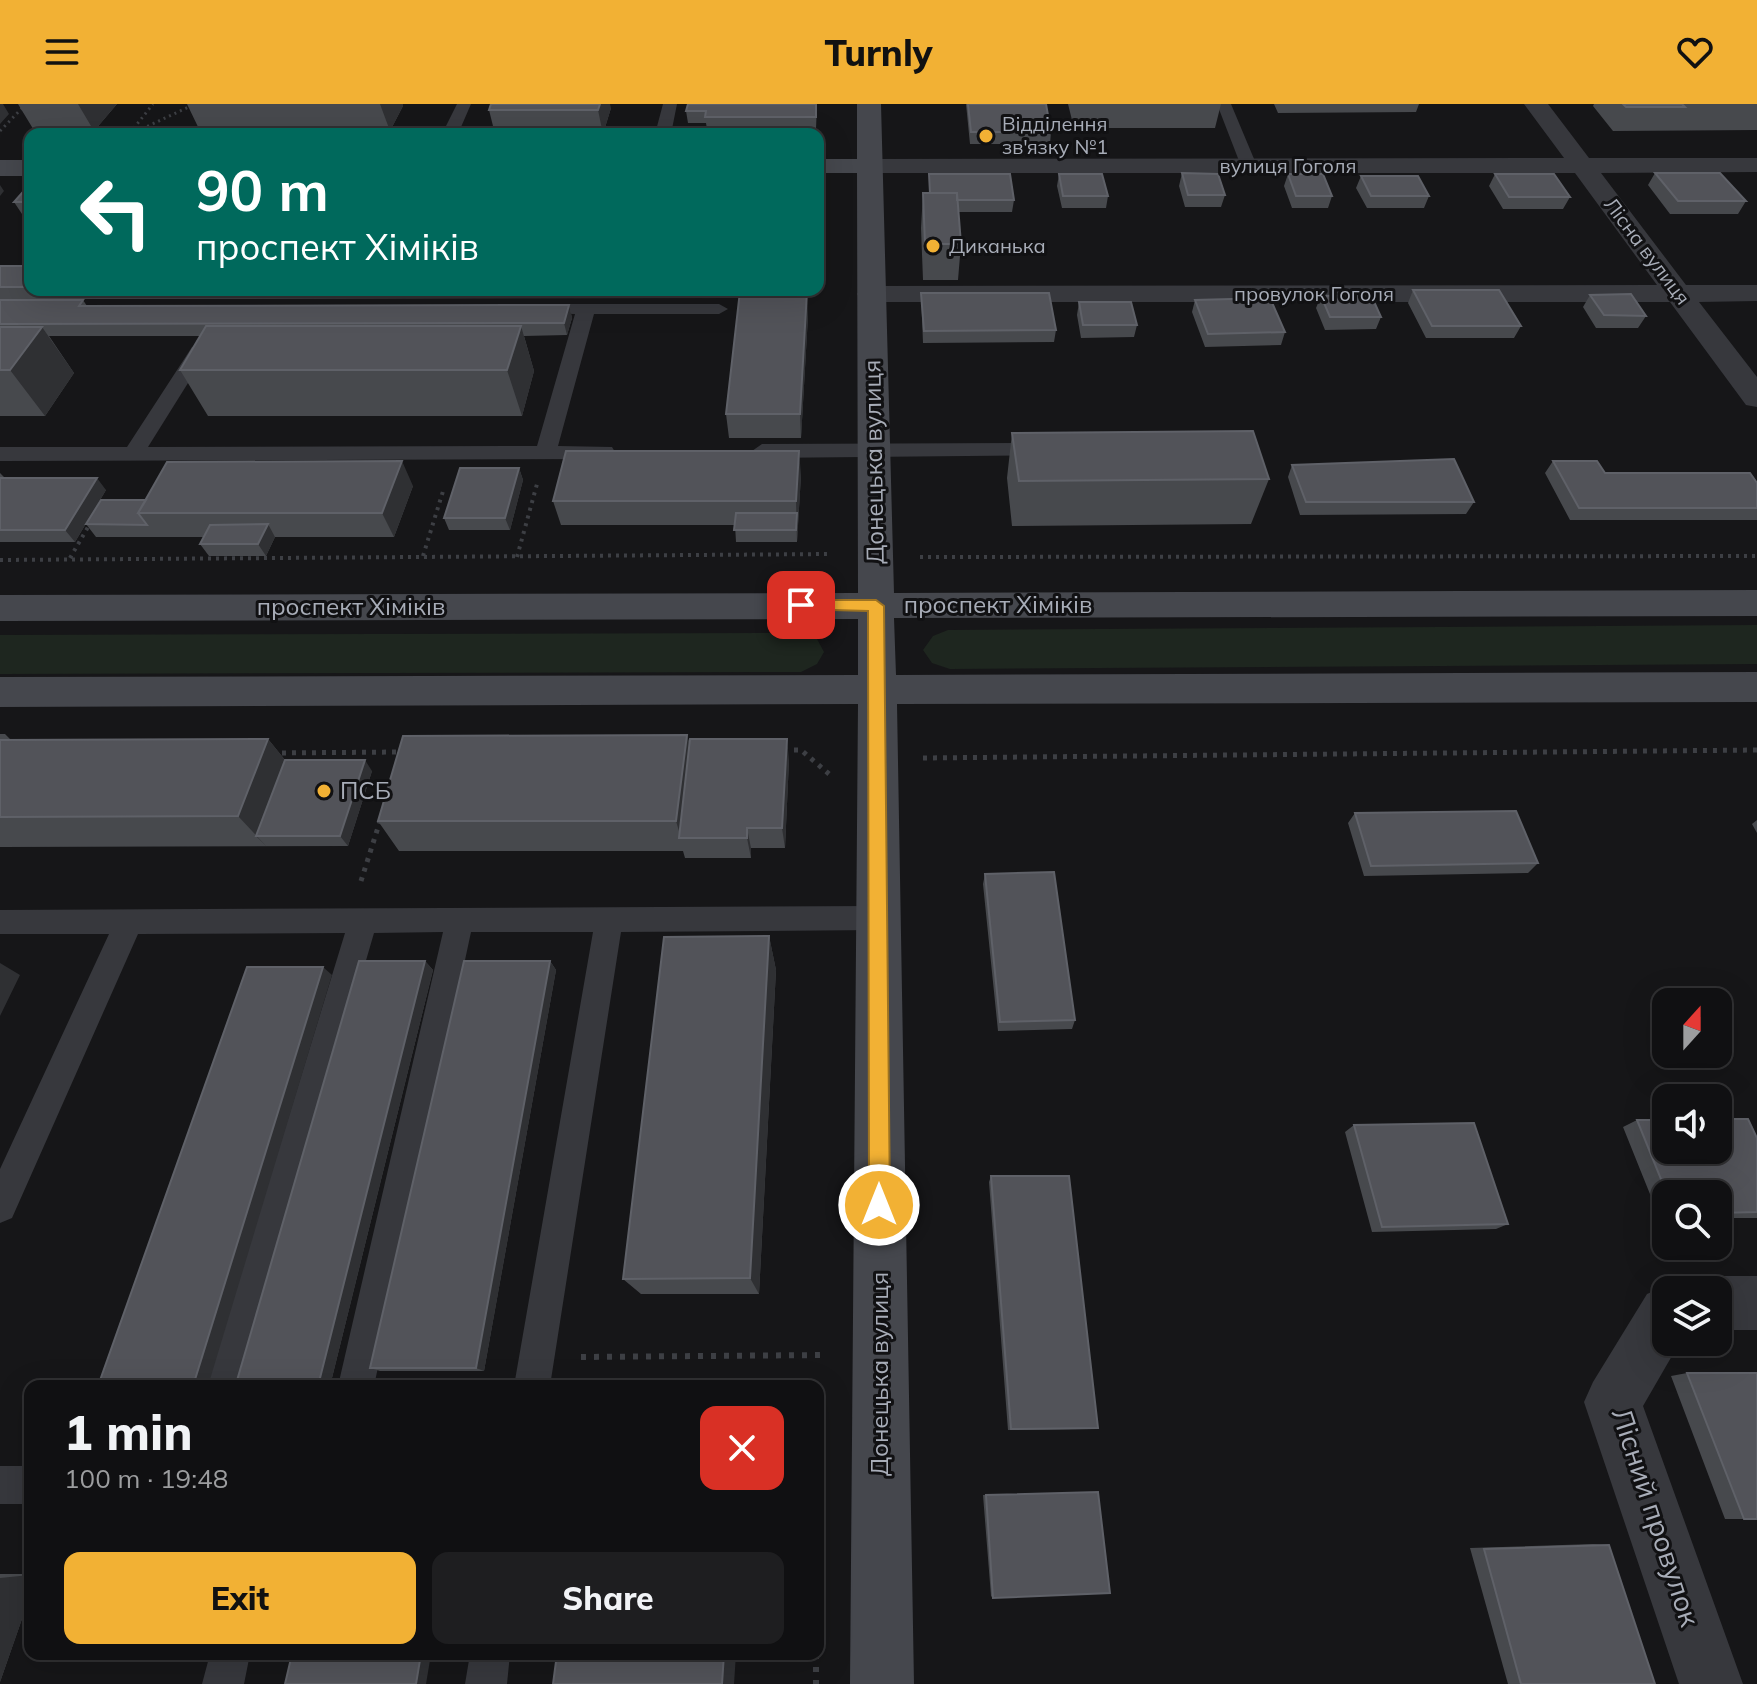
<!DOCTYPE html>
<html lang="en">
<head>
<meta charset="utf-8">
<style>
	:root { --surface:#101012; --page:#1e1e20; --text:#f1f3f6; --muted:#9c9d9f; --line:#303032; --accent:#f2b134 }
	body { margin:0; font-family:Mulish,sans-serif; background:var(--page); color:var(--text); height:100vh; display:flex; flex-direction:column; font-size:30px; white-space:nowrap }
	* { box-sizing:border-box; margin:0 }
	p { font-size:26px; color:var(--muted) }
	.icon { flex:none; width:44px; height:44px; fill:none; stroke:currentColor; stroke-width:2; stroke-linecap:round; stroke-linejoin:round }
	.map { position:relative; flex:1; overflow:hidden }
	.sheet { position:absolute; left:24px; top:1276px; width:800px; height:280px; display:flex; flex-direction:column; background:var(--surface); border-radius:16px; box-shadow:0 8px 32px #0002,0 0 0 2px var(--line) }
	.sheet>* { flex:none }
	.top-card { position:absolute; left:24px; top:24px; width:800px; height:168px; border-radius:16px; box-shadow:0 8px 32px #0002,0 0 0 2px var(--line); background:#00695c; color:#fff; overflow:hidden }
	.needle { width:52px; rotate:21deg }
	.buttons { position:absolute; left:1652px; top:884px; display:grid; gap:16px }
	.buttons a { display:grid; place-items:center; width:80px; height:80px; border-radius:16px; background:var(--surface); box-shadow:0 8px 32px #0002,0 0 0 2px var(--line); font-size:40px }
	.pin { position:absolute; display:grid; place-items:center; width:68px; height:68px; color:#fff; margin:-34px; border-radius:16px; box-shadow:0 4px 12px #0006 }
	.me { position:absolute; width:88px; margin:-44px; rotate:0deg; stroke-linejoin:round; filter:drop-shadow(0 0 6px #0008) }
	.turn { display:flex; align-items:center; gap:28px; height:168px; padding:0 40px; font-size:36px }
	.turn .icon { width:104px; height:104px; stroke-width:2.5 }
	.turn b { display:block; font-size:56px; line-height:68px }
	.round { display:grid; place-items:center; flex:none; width:84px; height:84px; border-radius:16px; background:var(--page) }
	.headline { display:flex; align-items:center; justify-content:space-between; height:136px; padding:0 40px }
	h1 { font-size:48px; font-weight:800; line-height:60px }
	.action { display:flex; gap:16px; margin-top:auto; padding:16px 40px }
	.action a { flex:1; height:92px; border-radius:16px; background:var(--accent); color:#111; font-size:32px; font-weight:800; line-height:92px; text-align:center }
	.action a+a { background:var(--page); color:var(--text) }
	header { display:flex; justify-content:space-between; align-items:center; height:104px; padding:0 40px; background:var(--accent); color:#111; font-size:36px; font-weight:800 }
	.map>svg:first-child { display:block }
	.green { fill:#1e261f }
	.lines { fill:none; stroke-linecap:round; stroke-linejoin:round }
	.path-far3 { stroke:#3d3f44; stroke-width:3; stroke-dasharray:2 4; stroke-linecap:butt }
	.path-far2 { stroke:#3d3f44; stroke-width:4; stroke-dasharray:3 5; stroke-linecap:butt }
	.path-far1 { stroke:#3d3f44; stroke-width:5; stroke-dasharray:4 6; stroke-linecap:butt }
	.path { stroke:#3d3f44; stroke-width:6; stroke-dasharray:5 8; stroke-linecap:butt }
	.lane { fill:#37383d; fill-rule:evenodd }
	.street { fill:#37383d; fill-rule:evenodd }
	.secondary { fill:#45474d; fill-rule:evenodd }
	.wall { fill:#47494d }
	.shaded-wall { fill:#2f3033 }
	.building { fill:#525359; stroke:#5f6168; stroke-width:2 }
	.route { fill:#f2b134; stroke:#9d7322; stroke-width:2 }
	.poi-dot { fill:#f2b134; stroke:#111113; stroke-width:3 }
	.labels { text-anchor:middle; stroke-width:6; stroke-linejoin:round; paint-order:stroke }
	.far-poi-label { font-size:20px; fill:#a8adb8; stroke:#111113; text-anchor:start }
	.far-street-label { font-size:20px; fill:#a8adb8; stroke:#111113 }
	.street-label { font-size:24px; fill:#a8adb8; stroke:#111113 }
	.poi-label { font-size:24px; fill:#a8adb8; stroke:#111113; text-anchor:start }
	.near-street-label { font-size:28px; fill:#a8adb8; stroke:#111113 }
</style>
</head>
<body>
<header><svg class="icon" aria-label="menu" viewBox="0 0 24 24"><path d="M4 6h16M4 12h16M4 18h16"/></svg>Turnly<svg class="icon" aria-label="heart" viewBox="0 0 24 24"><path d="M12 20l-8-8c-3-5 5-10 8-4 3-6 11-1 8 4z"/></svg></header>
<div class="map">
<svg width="1757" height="1580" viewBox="0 0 1757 1580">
	<rect width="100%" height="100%" fill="#161618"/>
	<path class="green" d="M1757,521V560L950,565L932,559L923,546L933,532L948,526Z
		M803,529L817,535L824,548L817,560L801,568L0,570V531Z"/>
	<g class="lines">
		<path class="path-far3" d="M0,27L26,0
			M130,29L153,0
			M131,30L195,0"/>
		<path class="path-far2" d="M423,452L444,384
			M517,453L537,380
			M920,453L1757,452
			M70,454L91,418
			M0,456L831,450"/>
		<path class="path-far1" d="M784,646H801L829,670
			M272,649L402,648
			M923,654L1757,646
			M361,777L381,714"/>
		<path class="path" d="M581,1253L823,1251
			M818,1471L820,1390
			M816,1550V1580"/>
		<path class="lane" d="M457,0H471L458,30H442Z
			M663,0H677L671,30H655Z
			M1217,0H1231L1257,62L1255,65L1241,62Z
			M531,200H719L728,205L719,210H594L558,342L612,343L615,348L605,355L0,357V343H127L192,243L199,241L208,247L148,343L537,342L575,210L525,209V201Z
			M1049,339L1056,341L1059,346L1056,351L762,354L752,347L762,340Z
			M878,802L888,805L892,814L888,823L878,826L621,828L550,1282H514L593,828H471L374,1282H338L443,828L374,829L242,1282H206L345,829L138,830L12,1114L0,1119V1065L109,830H0V806Z
			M0,1362H30V1400H0Z
			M210,1550H250L244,1580H202Z
			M470,1550H510L507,1580H465Z"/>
		<path class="street" d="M1524,0H1548L1589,54H1757V68L1601,69L1686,181H1757V197L1699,198L1757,273V303L1746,301L1670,198H871L861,196L857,190L861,184L871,182L1657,181L1575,69H869L857,62L869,55L1564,54Z
			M1718,1172H1757V1226H1718V1186H1696L1699,1180Z
			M1666,1182L1677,1186H1666V1238H1680L1643,1302L1743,1580H1679L1584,1298L1593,1278L1647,1190Z"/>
		<path class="secondary" d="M857,0H881L894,489L1757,486V512L894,514L896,571L1757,568V598L897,600L914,1580H850L858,600L0,603V573L858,571V515L0,517V491L858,489L857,69H818V55H857Z
			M0,56H30V72H0Z"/>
	</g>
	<path class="wall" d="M18,0H117L94,27L35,28Z
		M187,0H403V2L390,27H200Z
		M817,0L816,25H707L706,19H688L686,7Z
		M966,0H1046L1051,28L1050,40H970Z
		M1068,0H1221L1215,24H1074Z
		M1274,0H1419L1416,8L1278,9Z
		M1594,0H1757V26L1613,27L1593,2Z
		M611,4L603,30H495L489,6Z
		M1182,69L1225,91L1221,103H1185L1179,82Z
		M1655,69L1746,97L1738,110H1670L1648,81Z
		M929,70L1014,96L1012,108H958L961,140L958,176H923L921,124L923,89H929Z
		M1059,70L1108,92L1106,104H1062L1057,82Z
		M1288,70L1332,92L1328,104H1292L1284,82Z
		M1495,70L1570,93L1563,105H1503L1489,82Z
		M1361,72L1429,92L1424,104H1367L1356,84Z
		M30,80V110H22L14,98Z
		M0,162H30V186H770L808,212L801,334H729L726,310L740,194L0,195Z
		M1413,186L1521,222L1514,234H1426L1408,199Z
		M921,189L1056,226L1054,238L923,239Z
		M1590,191L1646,212L1638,224H1596L1583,203Z
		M1321,192L1381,213L1376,225L1325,226L1316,204Z
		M0,196H83L87,202L569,201L572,214L567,231L524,232L534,267L522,312H208L180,266L200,232H49L74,269L45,312H0Z
		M1195,196L1285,228L1281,241L1205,243L1192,208Z
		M1079,198L1137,221L1134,233L1081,234L1077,211Z
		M1012,329L1269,375L1251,420L1012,422L1007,374Z
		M1553,357L1605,369L1757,379V416H1570L1545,369Z
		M1292,361L1474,398L1466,410L1300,411L1288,373Z
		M519,364L523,376L510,426H449L444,414Z
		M0,369L5,374L106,386L75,438H0Z
		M801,371L797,438H736L735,421H561L553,397Z
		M413,382L394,433H275L266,452H209L200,440L204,433H96L86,420L146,396Z
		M0,630H5L11,636L268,635L285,656L372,667L348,742L0,743Z
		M687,631L690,642L789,656L785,744H751V754H685L683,747H399L378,717Z
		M1355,709L1538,759L1528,769L1364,772L1348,719Z
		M1757,716V729L1752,720Z
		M985,770L1075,916L1072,925L998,927L983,780Z
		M769,832L776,866L759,1190H641L623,1175Z
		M425,857L433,866L330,1282H249L236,1280Z
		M550,857L556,866L484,1267H380L370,1264Z
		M1637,1016L1757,1034V1114H1718V1090H1666V1115H1660L1623,1023Z
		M1354,1021L1508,1120L1496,1125L1372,1128L1345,1028Z
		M991,1072L1098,1324L1093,1325L1008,1326L989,1078Z
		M1687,1269L1757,1415H1725L1671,1272Z
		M983,1391H986L993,1494L991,1492Z
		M1593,1440L1609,1441L1655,1580H1508L1470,1444Z
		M0,1470H30V1492L0,1578Z"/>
	<path class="shaded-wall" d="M0,0H3L9,10L0,20Z
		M78,0H117L94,27Z
		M380,0H403V2L390,27Z
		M600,0H610L611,4L603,30L598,6Z
		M0,81L4,87L0,92Z
		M807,187L808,212L801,334L800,310Z
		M569,201L572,214L567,231L564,219Z
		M521,222L534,267L522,312L507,266Z
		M42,223L74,269L45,312L10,266Z
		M799,347L801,371L797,438L796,397Z
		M402,357L413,382L394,433L382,409Z
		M519,364L523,376L510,426L505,414Z
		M97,374L106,386L75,438L65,426Z
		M268,420L275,433L266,452L258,440Z
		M687,631L695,662L681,734L676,717Z
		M268,635L294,667L256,732L266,742L238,712Z
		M787,635L789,656L785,744L782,724Z
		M365,656L372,667L348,742L340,732Z
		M747,724L751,744V754L747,734Z
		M769,832L776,866L759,1190L750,1174Z
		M425,857L433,866L330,1282H318Z
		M550,857L556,866L484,1267L476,1264Z
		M0,859L20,871L0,912Z
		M323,863L332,871L208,1282H193Z
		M30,1471V1492L0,1578V1474Z
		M421,1550H431L426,1580H416Z
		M724,1550H736L734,1580H722Z"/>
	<path class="building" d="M491,0H600L598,6H489Z
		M688,0H816V13H705L706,7H686Z
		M968,0H1046L1051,28H971Z
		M1623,0H1682L1685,3H1626Z
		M1182,69L1218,70L1225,91H1188Z
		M1655,69H1720L1746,97H1678Z
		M929,70H1010L1014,96H957V89H930Z
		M1059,70H1102L1108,92H1063Z
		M1288,70H1323L1332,92H1296Z
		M1495,70H1554L1570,93H1509Z
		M1361,72H1418L1429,92H1371Z
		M30,80V98H14Z
		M923,89H957L961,140H925Z
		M0,162H30V183H0Z
		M1413,186H1499L1521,222H1432Z
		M740,187H807L800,310H726Z
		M921,189H1049L1056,226L924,227Z
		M1631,190L1646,212L1604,211L1590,191Z
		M1371,191L1381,213H1330L1321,192Z
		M1270,194L1285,228L1208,230L1195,196Z
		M0,196H83L79,202L569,201L564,219L0,220Z
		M1079,198H1131L1137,221H1083Z
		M206,222H521L507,266H180Z
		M0,223H42L10,266H0Z
		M1253,327L1269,375L1019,377L1012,329Z
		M566,347H799L796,397H553Z
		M1454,355L1474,398H1306L1292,361Z
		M402,357L382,409H138L167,358Z
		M1553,357H1597L1605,369H1750L1757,379V404H1579Z
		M460,364H519L505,414H444Z
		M0,374H97L65,426H0Z
		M101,396H146L138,409L147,421L86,420Z
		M736,409H797L796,426H734Z
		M268,420L258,440H200L210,421Z
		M687,631L676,717H378L403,632Z
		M268,635L238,712L0,713V636Z
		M690,635H787L782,724H747V734H679Z
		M285,656H365L340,732H256Z
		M1516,707L1538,759L1371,762L1355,709Z
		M1054,768L1075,916L1000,918L985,770Z
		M769,832L750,1174L623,1175L664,833Z
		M359,857H425L318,1282H282V1280H236Z
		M464,857H550L476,1264H370Z
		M247,863H323L193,1282H98Z
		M1718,1015H1748L1757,1034V1108L1718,1109V1090H1667L1637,1016H1666V1046H1718Z
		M1474,1019L1508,1120L1382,1123L1354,1021Z
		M991,1072H1069L1098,1324L1011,1325Z
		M1687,1269H1757V1415H1744Z
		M1098,1388L1110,1489L993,1494L986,1391Z
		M1609,1441L1655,1580H1521L1484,1445Z
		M292,1550H421L416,1580H285Z
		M557,1550H724L722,1580H553Z"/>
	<path class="route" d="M801,496H876L884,502L890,1101L887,1109L879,1112L872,1109L869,1101L868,507L796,505V498Z"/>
	<g class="poi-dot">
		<circle cx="986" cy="32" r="8"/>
		<circle cx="933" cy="142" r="8"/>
		<circle cx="324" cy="687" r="8"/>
	</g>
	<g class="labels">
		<g class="far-poi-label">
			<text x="1002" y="27">Відділення<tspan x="1002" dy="23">зв'язку №1</tspan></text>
			<text x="949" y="149">Диканька</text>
		</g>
		<g class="far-street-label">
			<text x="1288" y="69">вулиця Гоголя</text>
			<text transform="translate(1647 147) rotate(53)" y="7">Лісна вулиця</text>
			<text x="1314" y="197">провулок Гоголя</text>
		</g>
		<g class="street-label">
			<text transform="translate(874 358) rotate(-91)" y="8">Донецька вулиця</text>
			<text x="998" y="509">проспект Хіміків</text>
			<text x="351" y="511">проспект Хіміків</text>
			<text transform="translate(880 1270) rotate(-90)" y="8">Донецька вулиця</text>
		</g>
		<g class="poi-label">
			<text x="340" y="695">ПСБ</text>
		</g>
		<g class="near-street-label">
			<text transform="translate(1656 1413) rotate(72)" y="10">Лісний провулок</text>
		</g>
	</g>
</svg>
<div class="buttons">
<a><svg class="needle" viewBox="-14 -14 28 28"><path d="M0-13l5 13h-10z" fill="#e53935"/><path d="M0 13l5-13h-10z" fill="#9c9d9f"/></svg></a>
<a><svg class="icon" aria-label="sound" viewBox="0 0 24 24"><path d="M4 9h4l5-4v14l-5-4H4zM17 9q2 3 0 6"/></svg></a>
<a><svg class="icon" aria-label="search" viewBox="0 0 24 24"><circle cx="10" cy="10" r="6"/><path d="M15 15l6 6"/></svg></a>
<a><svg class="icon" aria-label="layers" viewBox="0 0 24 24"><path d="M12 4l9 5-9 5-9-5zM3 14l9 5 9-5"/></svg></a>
</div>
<div class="pin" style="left:801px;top:501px;background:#d93025"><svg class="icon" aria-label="arrive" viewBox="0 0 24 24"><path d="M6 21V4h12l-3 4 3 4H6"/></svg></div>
<svg class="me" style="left:879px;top:1101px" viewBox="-20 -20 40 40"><circle r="17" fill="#f2b134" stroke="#fff" stroke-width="3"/><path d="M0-11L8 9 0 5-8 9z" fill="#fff"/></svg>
<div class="top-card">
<div class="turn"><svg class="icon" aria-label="left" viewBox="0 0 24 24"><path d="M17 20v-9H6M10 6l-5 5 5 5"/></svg><div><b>90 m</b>проспект Хіміків</div></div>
</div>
<section class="sheet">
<div class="headline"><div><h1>1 min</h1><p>100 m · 19:48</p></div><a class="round" style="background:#d93025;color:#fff"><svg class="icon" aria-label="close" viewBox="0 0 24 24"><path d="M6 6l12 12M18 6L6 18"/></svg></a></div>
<div class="action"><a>Exit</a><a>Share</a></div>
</section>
</div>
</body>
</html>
